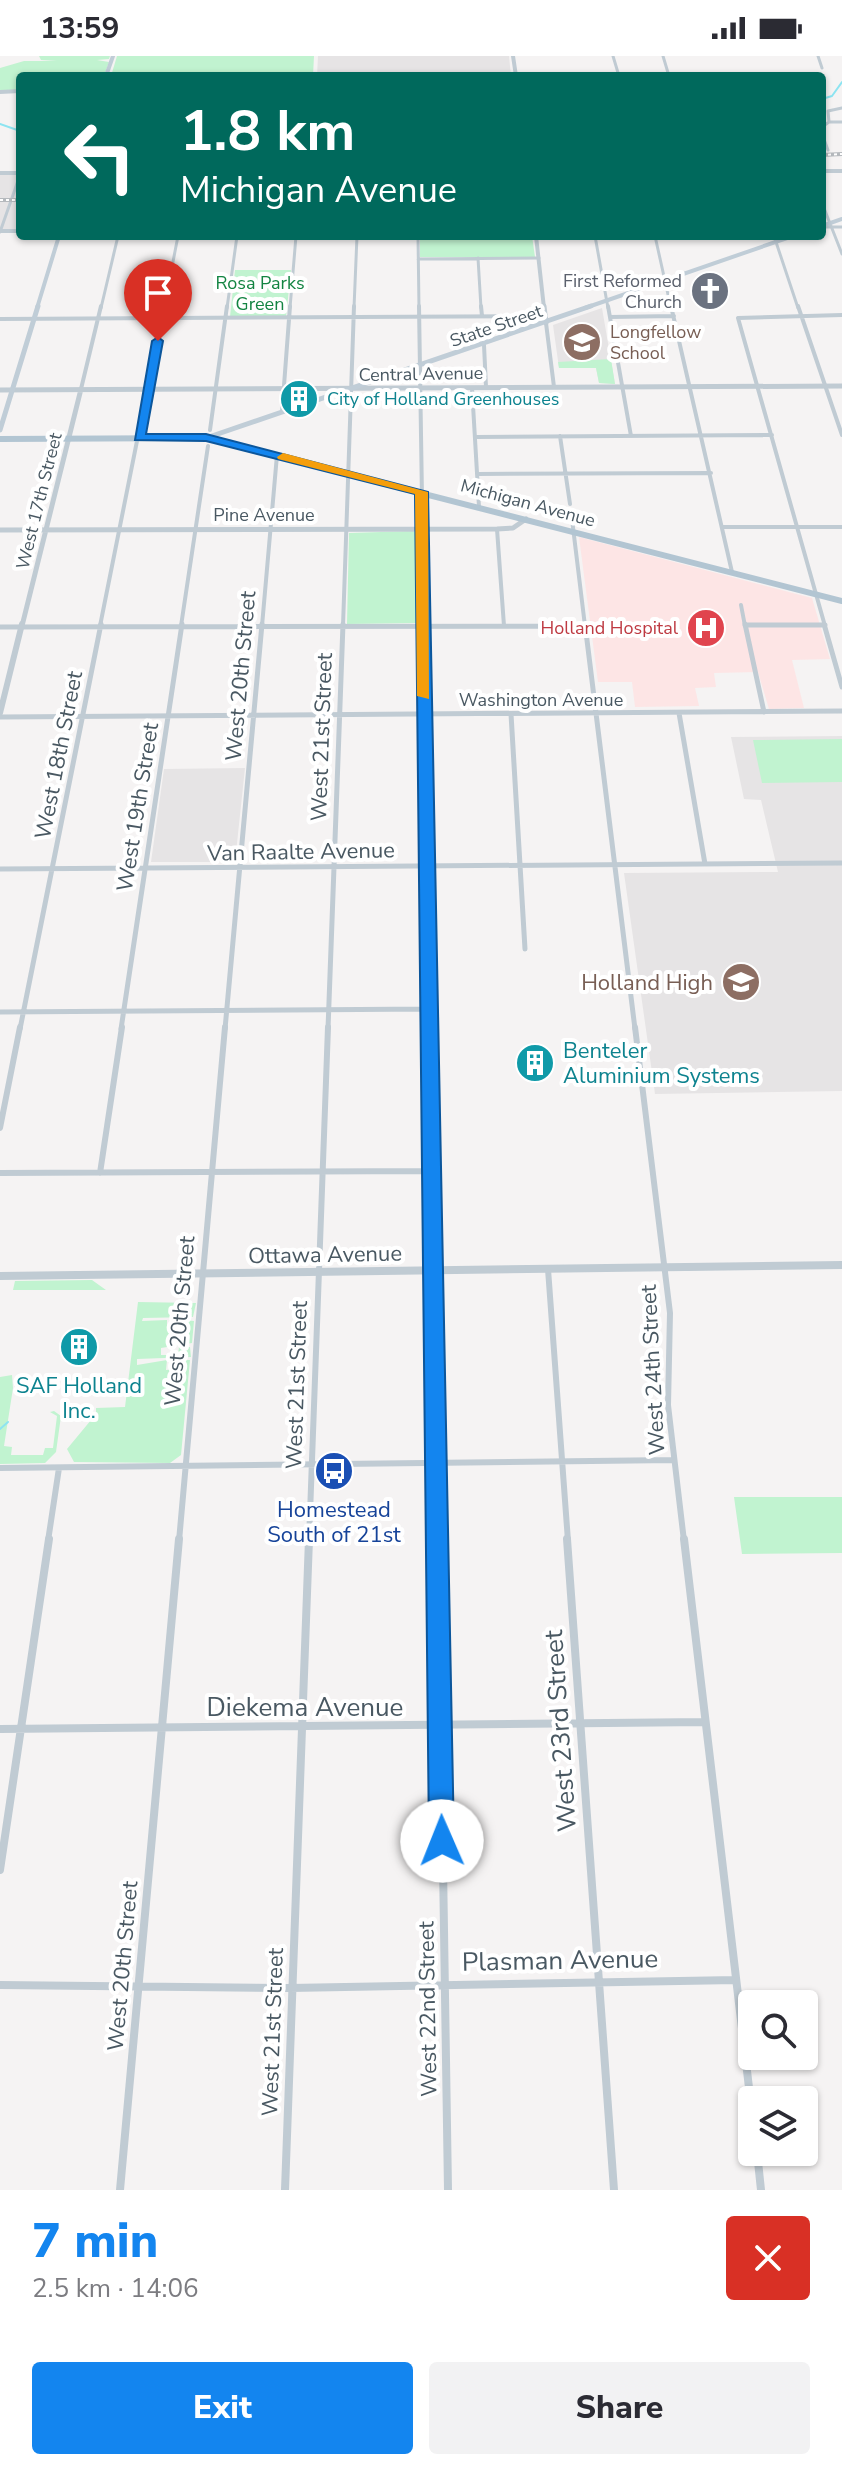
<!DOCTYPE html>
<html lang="en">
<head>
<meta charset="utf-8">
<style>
	:root { --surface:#fff; --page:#f2f2f3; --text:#2b2b33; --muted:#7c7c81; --accent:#1385ef }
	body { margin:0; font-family:"Nunito Sans",sans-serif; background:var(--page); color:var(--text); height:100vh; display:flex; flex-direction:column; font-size:30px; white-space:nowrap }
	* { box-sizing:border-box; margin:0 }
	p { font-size:26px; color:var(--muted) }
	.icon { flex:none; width:44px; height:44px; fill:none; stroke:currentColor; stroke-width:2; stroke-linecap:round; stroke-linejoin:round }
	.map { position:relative; height:2134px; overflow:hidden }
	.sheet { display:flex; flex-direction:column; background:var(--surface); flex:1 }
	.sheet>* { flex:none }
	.guide { position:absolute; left:16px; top:16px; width:810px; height:168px; border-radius:8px; box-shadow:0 2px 6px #0004; background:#00695c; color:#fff; overflow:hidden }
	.controls { position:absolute; left:738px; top:1934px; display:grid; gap:16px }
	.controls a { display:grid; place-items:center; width:80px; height:80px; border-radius:8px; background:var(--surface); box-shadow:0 2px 6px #0004; font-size:40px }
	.pin { position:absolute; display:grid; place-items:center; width:68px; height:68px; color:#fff; margin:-82px -34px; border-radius:50% 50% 50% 0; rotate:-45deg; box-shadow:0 0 8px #0007 }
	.pin .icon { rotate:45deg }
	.me { position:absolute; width:88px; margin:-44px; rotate:359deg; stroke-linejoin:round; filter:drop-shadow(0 0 6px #0008) }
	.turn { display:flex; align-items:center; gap:28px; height:168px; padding:0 32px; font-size:36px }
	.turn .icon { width:104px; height:104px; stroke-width:2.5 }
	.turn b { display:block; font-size:56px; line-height:68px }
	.round { display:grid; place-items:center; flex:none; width:84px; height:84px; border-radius:8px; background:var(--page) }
	.summary { display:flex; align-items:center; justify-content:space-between; height:136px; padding:0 32px }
	h1 { font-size:48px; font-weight:800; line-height:60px; color:var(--accent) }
	.primary-button { display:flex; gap:16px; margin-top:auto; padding:16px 32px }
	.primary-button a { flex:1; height:92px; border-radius:8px; background:var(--accent); color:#fff; font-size:32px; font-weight:800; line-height:92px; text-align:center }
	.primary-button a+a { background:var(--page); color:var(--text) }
	.status { display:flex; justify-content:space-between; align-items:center; height:56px; padding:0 40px; background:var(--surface); direction:ltr }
	.status svg { height:22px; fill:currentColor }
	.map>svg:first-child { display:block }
	.education { fill:#e6e4e5 }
	.medical { fill:#fde5e5 }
	.green { fill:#c1f3d0 }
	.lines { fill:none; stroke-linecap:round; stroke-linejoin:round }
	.stream { stroke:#8de4f1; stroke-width:2 }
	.minor-far4 { stroke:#c0cbd3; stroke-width:3 }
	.minor-far3 { stroke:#c0cbd3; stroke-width:4 }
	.minor-far2 { stroke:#c0cbd3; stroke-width:5 }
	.minor-far1 { stroke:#c0cbd3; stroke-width:6 }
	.minor { stroke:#c0cbd3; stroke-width:8 }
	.tertiary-far3 { stroke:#c0cbd3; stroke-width:4 }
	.tertiary-far2 { stroke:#c0cbd3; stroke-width:5 }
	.tertiary-far1 { stroke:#c0cbd3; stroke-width:6 }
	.tertiary { stroke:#c0cbd3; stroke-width:8 }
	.secondary-far1 { stroke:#c0cdd7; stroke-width:4 }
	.secondary { stroke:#c0cdd7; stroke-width:5 }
	.primary { stroke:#b2c5d2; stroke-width:6 }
	.rail-casing { stroke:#b5b9bd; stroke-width:4 }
	.rail { stroke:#fff; stroke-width:2; stroke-dasharray:3; stroke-linecap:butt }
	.route { fill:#1385ef; stroke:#0c569b; stroke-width:2 }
	.slow { fill:#f59e0b }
	.labels { text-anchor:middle; stroke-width:8; stroke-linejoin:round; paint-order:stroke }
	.far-worship-label { font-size:18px; fill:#5b616d; stroke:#fff; text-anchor:end }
	.far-park-label { font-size:18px; fill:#138442; stroke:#fff }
	.far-street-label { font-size:18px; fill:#495862; stroke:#fff }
	.far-education-label { font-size:18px; fill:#785e54; stroke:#fff; text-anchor:start }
	.far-culture-label { font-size:18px; fill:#0d838f; stroke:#fff; text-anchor:start }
	.far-health-label { font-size:18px; fill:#be3a42; stroke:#fff; text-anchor:end }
	.street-label { font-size:22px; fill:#495862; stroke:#fff }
	.education-label { font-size:22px; fill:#785e54; stroke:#fff; text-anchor:end }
	.culture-label { font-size:22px; fill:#0d838f; stroke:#fff; text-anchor:start }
	.transit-label { font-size:22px; fill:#164399; stroke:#fff }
	.near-street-label { font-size:26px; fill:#495862; stroke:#fff }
</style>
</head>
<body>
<div class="status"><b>13:59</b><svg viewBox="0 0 49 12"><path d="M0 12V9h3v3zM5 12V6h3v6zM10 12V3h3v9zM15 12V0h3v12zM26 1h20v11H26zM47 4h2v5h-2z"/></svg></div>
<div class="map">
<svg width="842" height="2134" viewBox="0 0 842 2134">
	<rect width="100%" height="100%" fill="#f5f3f3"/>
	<path class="education" d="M318,0H509L511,20H317Z
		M0,118H20L16,135H20V175H0Z
		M602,252L615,328L599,327L596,312H559L553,269Z
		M842,680V1035L655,1038L624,817L778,816L761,744L744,743L731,681Z
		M245,712L235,806H151L164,713Z"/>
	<path class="medical" d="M579,481L812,542L830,603L792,604L804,652L769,653L758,616L714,617L716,631L695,632L699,650L635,651L632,626H598Z"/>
	<path class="green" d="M39,0H110L109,3L97,4L109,6L104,20H20V35H0V12L24,5H57L41,4Z
		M117,0H314L313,20H111Z
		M420,180H532L535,201H420Z
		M235,214H291L286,261H230Z
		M611,303L615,328L599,327L596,312H559L558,306Z
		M413,475L418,477L419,567L347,568L349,477Z
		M842,683V726L762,727L753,684Z
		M92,1224L106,1234H13L15,1225Z
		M138,1246L196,1247L193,1261L143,1262L142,1265L167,1264V1272H181L182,1264L194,1265L192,1287L161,1292V1299H178L179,1291H190L191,1301L137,1303V1309L167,1304L166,1314L174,1313L183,1304H190L181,1399L170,1407L74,1406L67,1393L96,1358V1352L125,1351Z
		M12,1319L13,1332L4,1390L12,1391L11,1399H43L45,1392H53L57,1360L50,1356L54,1355L61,1360L56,1396L45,1407L0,1408V1321Z
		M734,1441H842V1497L742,1498Z"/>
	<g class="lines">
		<path class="stream" d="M822,43L832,40L842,26
			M0,68L20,75
			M0,1373L8,1366"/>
		<path class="minor-far4" d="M613,0L619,20
			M663,0L669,20
			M818,0L822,12
			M829,66H842
			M822,71L829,66L828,55L842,52
			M822,78L828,94
			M822,147L842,198
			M822,171H842
			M0,176L20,119
			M418,180L419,252
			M595,180L608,252
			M655,180L671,252
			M774,180L798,252
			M478,202L481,252
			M418,203L539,202
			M101,252L118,180
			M164,252L178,180
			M227,252L237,180
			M290,252L296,180
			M354,252L357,180"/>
		<path class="minor-far3" d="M419,250L424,570
			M481,250L482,260
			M608,250L631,380
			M671,250L732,516
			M798,250L842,379
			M610,261L674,260
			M0,263L546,260
			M546,267L554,331
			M484,289L486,331
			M472,332L479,451
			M81,333L101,250
			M282,356L290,250
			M210,374L227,250
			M560,380L570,448
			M476,381L772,379
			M478,418L711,417
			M571,455L585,570
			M723,471H842
			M497,473L504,570
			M741,549L745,570
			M745,569H825
			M100,570L164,250
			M181,570L208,390
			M262,570L277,399
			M343,570L354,250
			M825,570L738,262L842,259"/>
		<path class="minor-far2" d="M424,568L430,973
			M585,568L635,973
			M745,568L764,656
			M824,568L842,631
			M745,569H825
			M0,571L584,570
			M679,657L705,808
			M511,658L525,893
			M0,661L842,655
			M0,813L842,807
			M0,956L429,953
			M20,973L101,568
			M121,973L182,568
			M225,973L262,568
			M328,973L343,568"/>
		<path class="minor-far1" d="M430,971L438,1485
			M635,971L670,1257L668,1349L684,1485
			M0,1072L20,971
			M0,1117L432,1115
			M100,1117L122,971
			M548,1213L568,1485
			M0,1412L674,1404
			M48,1485L59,1412
			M179,1485L225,971
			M309,1485L328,971"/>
		<path class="minor" d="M438,1483L448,2134
			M567,1483L614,2134
			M684,1483L752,2057
			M0,1673L705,1666
			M0,1814L49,1483
			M0,1929L290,1932L736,1924
			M757,2096L761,2134
			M120,2134L179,1483
			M285,2134L309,1483"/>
		<path class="tertiary-far3" d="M513,0L516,20
			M0,36L20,35
			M822,115H842
			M0,117H20
			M0,175H20
			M536,180L544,252"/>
		<path class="tertiary-far2" d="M544,250L546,267
			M0,334L842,330
			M0,474L497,473L513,472L526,463
			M22,570L81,333"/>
		<path class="tertiary-far1" d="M0,657L22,568"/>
		<path class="tertiary" d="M0,1220L842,1209"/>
		<path class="secondary-far1" d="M106,20L113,0
			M822,170L842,163
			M37,252L59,180
			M585,252L793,180"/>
		<path class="secondary" d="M0,374L38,250
			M206,382L591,250"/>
		<path class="primary" d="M0,383L206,382L842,545"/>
		<g class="rail-casing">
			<path id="rail" d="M822,99L842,98
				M0,144H20"/>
		</g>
		<use href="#rail" class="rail"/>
	</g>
	<path class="route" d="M158,281L163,285L146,378H206L428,436L454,1785L450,1794L442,1798L433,1794L429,1785L415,438L206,385L135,384L152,285Z"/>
	<path class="slow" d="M283,397L428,436L429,643L417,640L415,438L278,403L277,401Z"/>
	<defs>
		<g id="church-disc" transform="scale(2)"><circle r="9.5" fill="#6b7280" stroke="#fff"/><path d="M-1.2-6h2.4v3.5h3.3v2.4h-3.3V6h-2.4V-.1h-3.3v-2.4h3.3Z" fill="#fff"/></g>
		<g id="school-disc" transform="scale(2)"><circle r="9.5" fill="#8d6e63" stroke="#fff"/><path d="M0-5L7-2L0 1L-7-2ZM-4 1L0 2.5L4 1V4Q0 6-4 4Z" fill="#fff"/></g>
		<g id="building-disc" transform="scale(2)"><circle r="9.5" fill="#0f9aa8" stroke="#fff"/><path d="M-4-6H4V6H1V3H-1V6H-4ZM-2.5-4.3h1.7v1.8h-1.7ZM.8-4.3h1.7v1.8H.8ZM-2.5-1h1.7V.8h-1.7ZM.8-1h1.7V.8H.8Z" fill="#fff"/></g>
		<g id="hospital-disc" transform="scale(2)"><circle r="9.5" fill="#e0444e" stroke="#fff"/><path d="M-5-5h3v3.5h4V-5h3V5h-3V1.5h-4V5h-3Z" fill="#fff"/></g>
		<g id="bus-disc" transform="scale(2)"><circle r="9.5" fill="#1a4fb4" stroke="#fff"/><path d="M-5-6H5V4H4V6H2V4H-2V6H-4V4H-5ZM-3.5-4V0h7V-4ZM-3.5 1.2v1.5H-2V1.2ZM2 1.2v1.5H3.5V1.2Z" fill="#fff"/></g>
	</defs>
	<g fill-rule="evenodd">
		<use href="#church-disc" x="710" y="235"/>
		<use href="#school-disc" x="582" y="286"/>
		<use href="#building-disc" x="299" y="343"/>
		<use href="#hospital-disc" x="706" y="572"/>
		<use href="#school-disc" x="741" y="926"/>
		<use href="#building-disc" x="535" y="1007"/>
		<use href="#building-disc" x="79" y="1291"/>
		<use href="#bus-disc" x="334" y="1415"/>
	</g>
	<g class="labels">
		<g class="far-worship-label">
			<text x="682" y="231">First Reformed<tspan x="682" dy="21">Church</tspan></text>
		</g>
		<g class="far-park-label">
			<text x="260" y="233">Rosa Parks<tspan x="260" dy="21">Green</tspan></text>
		</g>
		<g class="far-street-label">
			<text transform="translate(496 270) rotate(-19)" y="6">State Street</text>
			<text transform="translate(421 318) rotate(-1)" y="6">Central Avenue</text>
			<text transform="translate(39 445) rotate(-76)" y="6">West 17th Street</text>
			<text transform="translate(528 447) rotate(15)" y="6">Michigan Avenue</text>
			<text x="264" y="465">Pine Avenue</text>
			<text x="541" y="650">Washington Avenue</text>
		</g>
		<g class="far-education-label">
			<text x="610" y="282">Longfellow<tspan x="610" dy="21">School</tspan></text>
		</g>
		<g class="far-culture-label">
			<text x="327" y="349">City of Holland Greenhouses</text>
		</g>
		<g class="far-health-label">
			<text x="678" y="578">Holland Hospital</text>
		</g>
		<g class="street-label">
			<text transform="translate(240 620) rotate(-85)" y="8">West 20th Street</text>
			<text transform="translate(321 681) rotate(-88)" y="8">West 21st Street</text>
			<text transform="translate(58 699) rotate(-79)" y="8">West 18th Street</text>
			<text transform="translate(137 751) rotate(-81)" y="8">West 19th Street</text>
			<text transform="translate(301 795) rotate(-1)" y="8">Van Raalte Avenue</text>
			<text transform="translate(325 1198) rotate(-1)" y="8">Ottawa Avenue</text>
			<text transform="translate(179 1265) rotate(-85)" y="8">West 20th Street</text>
			<text transform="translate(652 1314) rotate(-93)" y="8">West 24th Street</text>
			<text transform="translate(296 1329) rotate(-88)" y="8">West 21st Street</text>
			<text transform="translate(122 1910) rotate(-85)" y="8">West 20th Street</text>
			<text transform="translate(427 1953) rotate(-91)" y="8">West 22nd Street</text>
			<text transform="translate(272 1976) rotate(-88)" y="8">West 21st Street</text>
		</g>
		<g class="education-label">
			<text x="713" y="934">Holland High</text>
		</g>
		<g class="culture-label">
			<text x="563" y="1002">Benteler<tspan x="563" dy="25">Aluminium Systems</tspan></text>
			<text x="79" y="1337" text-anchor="middle">SAF Holland<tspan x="79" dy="25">Inc.</tspan></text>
		</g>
		<g class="transit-label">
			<text x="334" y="1461">Homestead<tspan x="334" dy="25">South of 21st</tspan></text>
		</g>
		<g class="near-street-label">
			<text x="305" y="1660">Diekema Avenue</text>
			<text transform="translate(560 1675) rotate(-94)" y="9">West 23rd Street</text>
			<text transform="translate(560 1904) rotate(-1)" y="9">Plasman Avenue</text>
		</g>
	</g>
</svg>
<div class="controls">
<a><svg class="icon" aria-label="search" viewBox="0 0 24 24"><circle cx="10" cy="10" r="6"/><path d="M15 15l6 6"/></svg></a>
<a><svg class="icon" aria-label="layers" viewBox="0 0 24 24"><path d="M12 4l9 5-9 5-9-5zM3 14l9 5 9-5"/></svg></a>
</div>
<div class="pin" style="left:158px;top:285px;background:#d93025"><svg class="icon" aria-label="arrive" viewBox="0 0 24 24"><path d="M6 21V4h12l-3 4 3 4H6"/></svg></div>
<svg class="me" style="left:442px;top:1785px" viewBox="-20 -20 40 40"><circle r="19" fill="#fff"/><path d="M0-13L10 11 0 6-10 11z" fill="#1385ef"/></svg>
<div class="guide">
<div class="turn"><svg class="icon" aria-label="left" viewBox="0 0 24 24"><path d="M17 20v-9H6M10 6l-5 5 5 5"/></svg><div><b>1.8 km</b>Michigan Avenue</div></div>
</div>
</div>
<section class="sheet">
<div class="summary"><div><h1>7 min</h1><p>2.5 km · 14:06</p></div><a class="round" style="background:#d93025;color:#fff"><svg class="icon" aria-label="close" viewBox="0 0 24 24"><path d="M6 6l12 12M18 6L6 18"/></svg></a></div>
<div class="primary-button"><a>Exit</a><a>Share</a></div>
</section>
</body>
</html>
